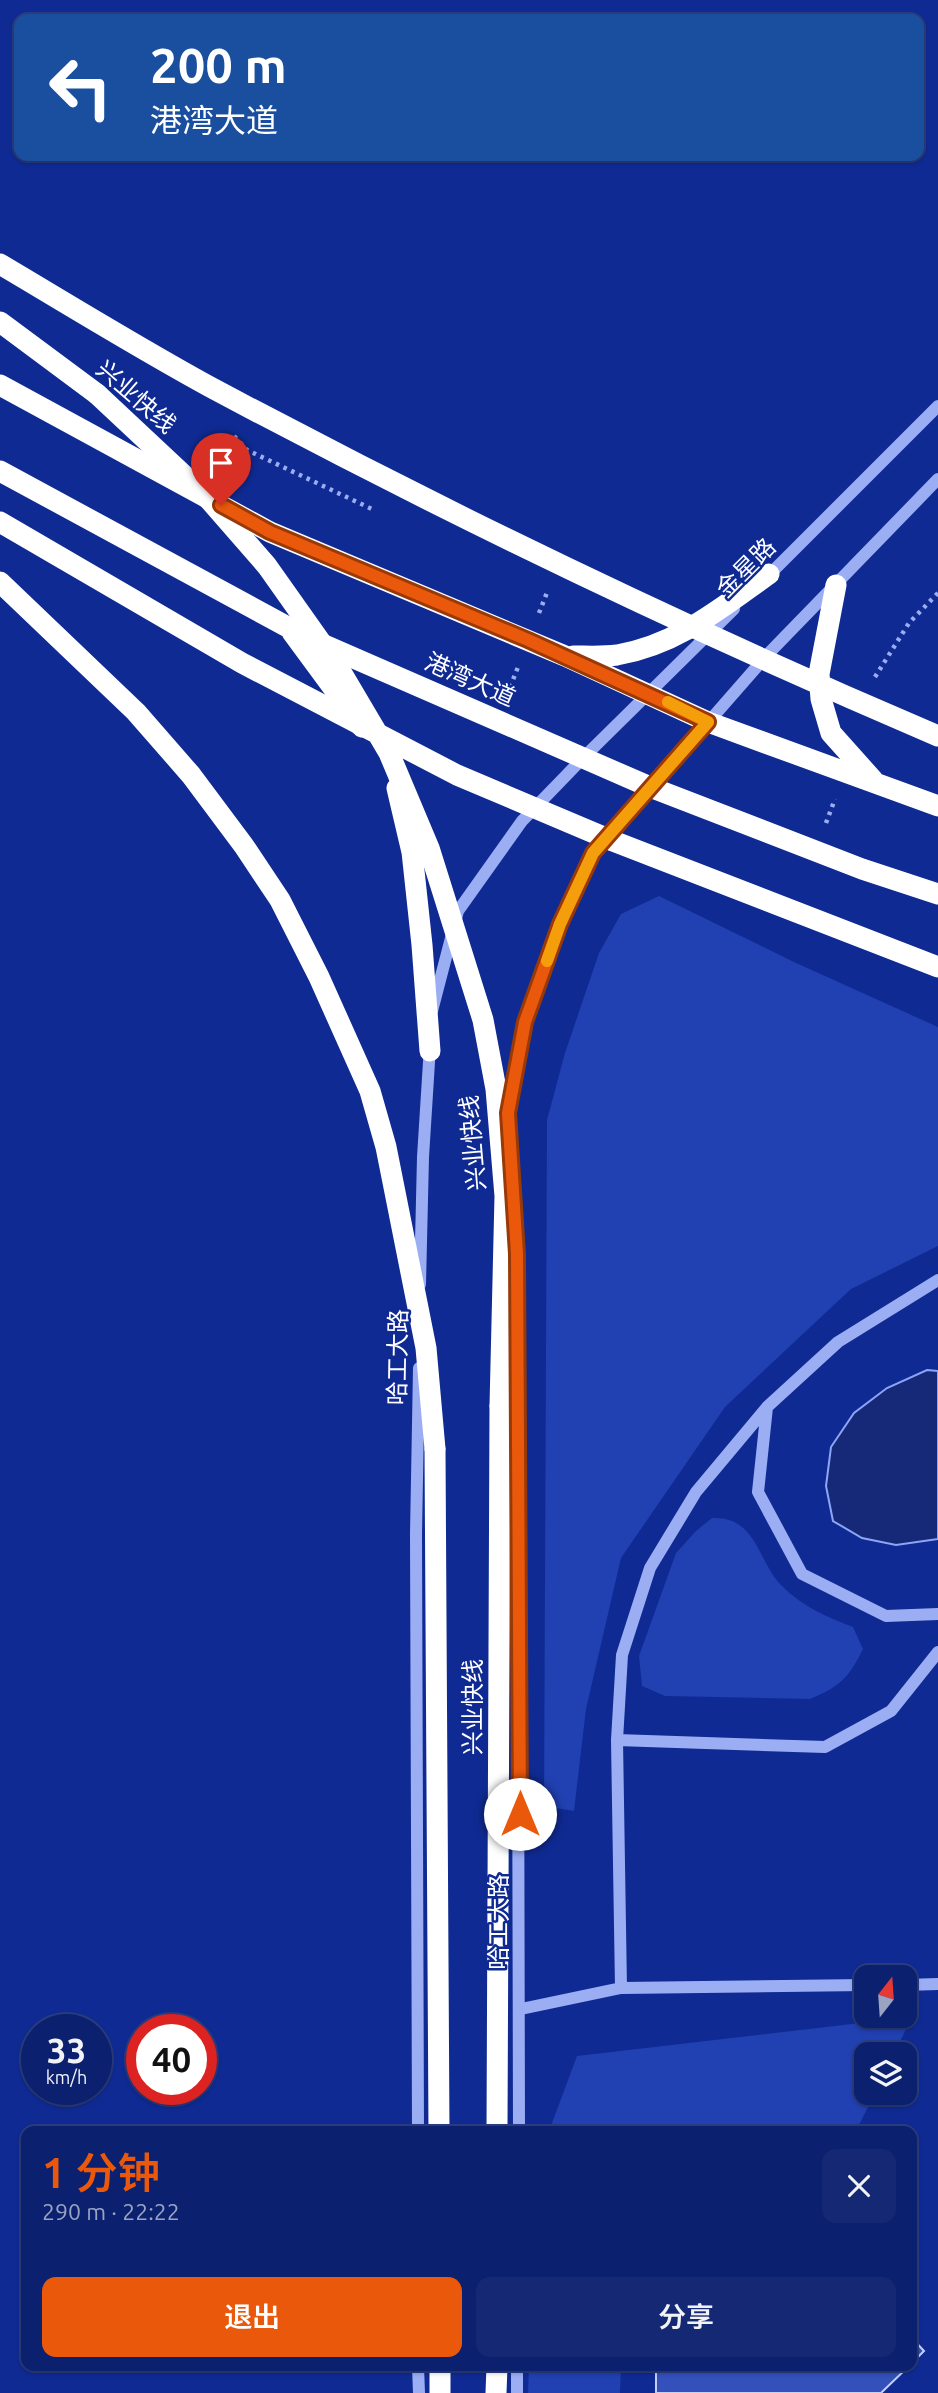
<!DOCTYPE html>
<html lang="zh">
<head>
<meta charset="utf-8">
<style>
	:root { --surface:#0b206e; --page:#142873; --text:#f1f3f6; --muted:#9aa3c2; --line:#2b3e81; --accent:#ea580c }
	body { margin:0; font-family:Ubuntu,"Noto Sans SC",sans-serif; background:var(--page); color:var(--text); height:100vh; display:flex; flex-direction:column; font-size:26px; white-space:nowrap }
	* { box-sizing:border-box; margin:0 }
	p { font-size:23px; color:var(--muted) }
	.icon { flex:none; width:38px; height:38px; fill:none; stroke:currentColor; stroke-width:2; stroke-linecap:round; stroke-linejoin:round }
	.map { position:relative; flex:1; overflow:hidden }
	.drawer { position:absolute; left:21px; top:2126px; width:896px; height:245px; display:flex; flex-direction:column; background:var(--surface); border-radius:14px; box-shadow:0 2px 5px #0004,0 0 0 2px var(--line) }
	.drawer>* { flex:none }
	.top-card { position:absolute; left:14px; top:14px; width:910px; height:147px; border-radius:14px; box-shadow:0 2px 5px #0004,0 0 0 2px var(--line); background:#1a4fa0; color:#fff; overflow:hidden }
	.needle { width:46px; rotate:17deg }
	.tools { position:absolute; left:854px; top:1965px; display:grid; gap:14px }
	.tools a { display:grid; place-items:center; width:63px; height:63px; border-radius:14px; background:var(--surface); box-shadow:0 2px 5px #0004,0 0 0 2px var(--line); font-size:35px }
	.speed { position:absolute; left:21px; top:2014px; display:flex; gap:14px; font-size:35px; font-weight:700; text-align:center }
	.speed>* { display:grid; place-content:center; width:91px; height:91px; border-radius:50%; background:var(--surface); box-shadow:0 2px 5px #0004,0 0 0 2px var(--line); line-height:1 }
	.speed small { font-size:18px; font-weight:400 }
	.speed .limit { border:10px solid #d22; background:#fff; color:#111 }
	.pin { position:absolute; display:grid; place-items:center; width:60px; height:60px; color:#fff; margin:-72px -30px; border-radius:50% 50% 50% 0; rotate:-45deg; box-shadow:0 0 7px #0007 }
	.pin .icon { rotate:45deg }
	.me { position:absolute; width:77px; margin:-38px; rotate:0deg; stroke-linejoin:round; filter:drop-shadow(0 0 5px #0008) }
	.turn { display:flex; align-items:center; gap:24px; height:147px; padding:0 21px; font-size:32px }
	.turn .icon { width:91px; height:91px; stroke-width:2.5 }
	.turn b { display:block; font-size:49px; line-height:60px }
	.round { display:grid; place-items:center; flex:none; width:74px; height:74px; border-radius:14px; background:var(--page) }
	.headline { display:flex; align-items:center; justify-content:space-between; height:119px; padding:0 21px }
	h1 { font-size:42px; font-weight:600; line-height:52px; color:var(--accent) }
	.action { display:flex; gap:14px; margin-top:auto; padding:14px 21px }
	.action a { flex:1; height:80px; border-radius:14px; background:var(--accent); color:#fff; font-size:28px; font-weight:600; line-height:80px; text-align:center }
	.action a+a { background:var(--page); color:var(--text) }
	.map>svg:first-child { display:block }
	.green { fill:#2140b2 }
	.water { fill:#162979; stroke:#8ca5f7; stroke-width:2 }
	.building { fill:#3450ba; stroke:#c3d0fe; stroke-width:2 }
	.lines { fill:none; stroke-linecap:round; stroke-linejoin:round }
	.path { stroke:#9baef4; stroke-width:4.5; stroke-dasharray:3.5 5; stroke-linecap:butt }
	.minor { stroke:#9baef4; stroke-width:12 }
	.highway { stroke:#fff; stroke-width:21 }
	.highway-bridge { stroke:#fff; stroke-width:21 }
	.route-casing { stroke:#983908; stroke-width:18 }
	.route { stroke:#ea580c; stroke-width:12 }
	.slow { stroke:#f59e0b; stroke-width:12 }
	.labels { text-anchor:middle; stroke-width:5; stroke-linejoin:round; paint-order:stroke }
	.street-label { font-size:24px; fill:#fff; stroke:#0f2a92 }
</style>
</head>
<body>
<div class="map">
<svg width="938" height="2393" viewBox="0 0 938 2393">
	<rect width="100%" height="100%" fill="#0f2a92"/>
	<path class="green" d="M659,896L794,962L938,1027V1246L851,1289L725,1407L621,1558L586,1709L574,1811L544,1806L547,1120L565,1053L599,953L621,914Z
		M712,1518C757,1516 757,1561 782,1586C805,1608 825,1616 853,1627L863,1649C849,1678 839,1687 810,1699L665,1696L642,1686L639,1656L676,1553L696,1531Z
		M912,2017L894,2054H866V2093H875L856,2131H549L577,2056Z
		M529,2366H621L620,2393H528Z"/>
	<path class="water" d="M927,1370L938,1371V1539L896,1545L862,1538L833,1521L826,1486L831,1447L854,1413L887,1388Z"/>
	<path class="building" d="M912,2338L924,2351L912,2363Z
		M656,2366H909L881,2393H656Z"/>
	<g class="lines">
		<path class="path" d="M234,436L247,450L374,510
			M539,613L548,590
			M875,677L909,623L938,593
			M507,695L518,667
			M826,823L835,799"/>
		<path class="minor" d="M765,579L938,406
			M432,1011L458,911L522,821L583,758L734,609
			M509,1127L508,1113L525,1022L560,924L593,854L768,654L938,479
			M514,1201L517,1254L519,2132
			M420,1284L423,1157L430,1046
			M767,1407L758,1492L802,1574L886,1616L938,1614
			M617,1740L825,1747L891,1711L938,1652
			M905,1985L938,1984
			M621,1988L617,1740L622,1655L650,1568L696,1492L767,1407L838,1342L938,1280
			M521,2009L621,1988L866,1985
			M418,2132L416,1534L419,1368
			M418,2366L419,2393
			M517,2393V2366"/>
		<path class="highway" d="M0,322L97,394
			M0,385L270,532L565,656L708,722L938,806
			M0,471L308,638L650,787L862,869L938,894
			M836,585L819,674L821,699L831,733L873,780
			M292,632L362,727
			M573,656C587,656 603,657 617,655C677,645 721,608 769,574
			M397,788L412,852L422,945L430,1051
			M435,1449L439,2132
			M497,2132L500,1406
			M440,2366V2393
			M496,2393L497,2366"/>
		<path class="highway-bridge" d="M0,264C71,306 142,350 214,389C450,515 692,631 938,736
			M97,394L206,496L267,566L337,665L389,753L429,848L483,1020L496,1089L505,1196L500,1406
			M0,522L242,663L457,775L613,841L938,967
			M0,582L136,712L191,775L244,846L280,900L319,977L370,1091L386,1147L426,1348L435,1449"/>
	</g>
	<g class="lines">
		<g class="route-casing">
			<path id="route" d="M221,505L270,532L528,640L708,722L593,853L560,924L525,1022L508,1113L517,1254L520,1814"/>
		</g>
		<use href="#route" class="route"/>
		<path class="slow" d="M547,961L560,924L593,853L708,722L668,702"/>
	</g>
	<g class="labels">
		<g class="street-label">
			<text transform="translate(136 397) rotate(41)" y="8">兴业快线</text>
			<text transform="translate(746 568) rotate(-45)" y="8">金星路</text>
			<text transform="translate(470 680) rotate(24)" y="8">港湾大道</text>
			<text transform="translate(473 1143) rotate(-95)" y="8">兴业快线</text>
			<text transform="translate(398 1357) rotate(-89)" y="8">哈工大路</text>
			<text transform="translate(473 1707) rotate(-90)" y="8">兴业快线</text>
			<text transform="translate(499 1922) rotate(-90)" y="8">哈工大路</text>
		</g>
	</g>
</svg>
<div class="tools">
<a><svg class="needle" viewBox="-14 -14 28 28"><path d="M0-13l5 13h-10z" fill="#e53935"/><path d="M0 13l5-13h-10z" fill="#9aa3c2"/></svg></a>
<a><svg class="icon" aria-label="layers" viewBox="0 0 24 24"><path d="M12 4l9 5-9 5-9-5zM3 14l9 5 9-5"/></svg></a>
</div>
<div class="speed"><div>33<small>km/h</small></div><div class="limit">40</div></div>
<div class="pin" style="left:221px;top:505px;background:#d93025"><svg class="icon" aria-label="arrive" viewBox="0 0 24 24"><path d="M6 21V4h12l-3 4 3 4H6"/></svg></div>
<svg class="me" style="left:520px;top:1814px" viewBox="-20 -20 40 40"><circle r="19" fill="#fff"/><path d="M0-13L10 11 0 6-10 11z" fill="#ea580c"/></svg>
<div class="top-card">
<div class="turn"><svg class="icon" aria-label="left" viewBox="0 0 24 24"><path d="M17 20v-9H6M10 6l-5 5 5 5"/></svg><div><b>200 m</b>港湾大道</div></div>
</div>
<section class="drawer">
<div class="headline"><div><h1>1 分钟</h1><p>290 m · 22:22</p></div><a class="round"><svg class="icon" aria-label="close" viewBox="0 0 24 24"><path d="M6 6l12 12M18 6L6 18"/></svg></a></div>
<div class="action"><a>退出</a><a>分享</a></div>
</section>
</div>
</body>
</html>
